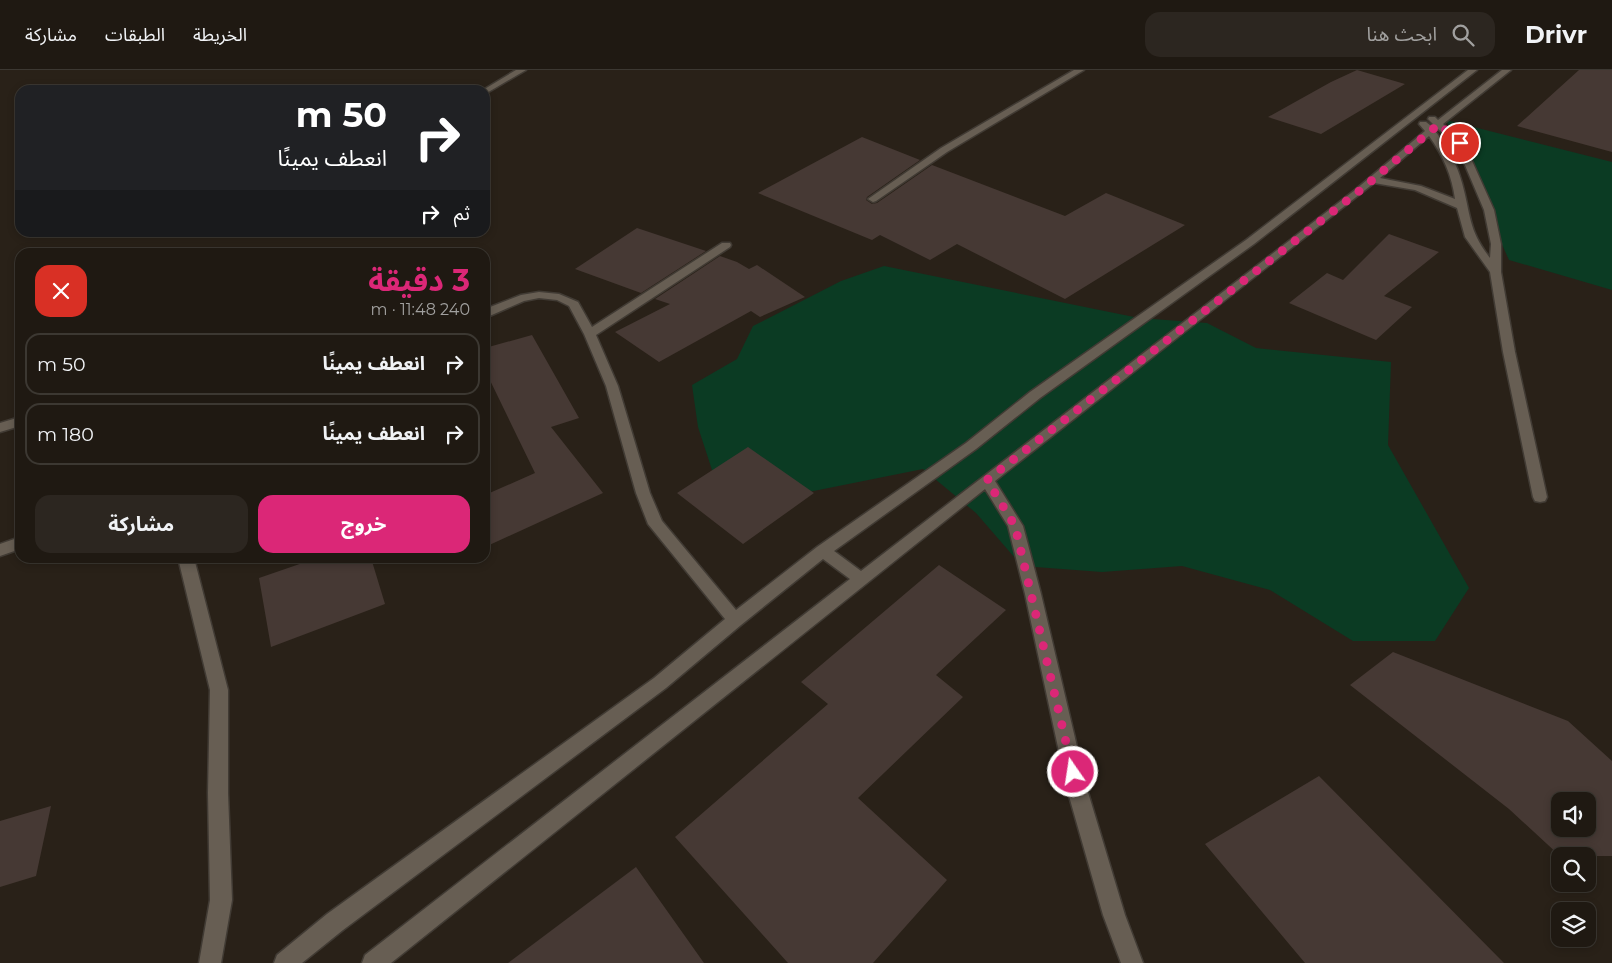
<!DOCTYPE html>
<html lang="ar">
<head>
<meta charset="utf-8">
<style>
	:root { --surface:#1f1912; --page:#2c2620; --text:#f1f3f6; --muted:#a1a09f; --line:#3c3832; --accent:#db2777 }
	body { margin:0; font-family:Montserrat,"Noto Sans Arabic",sans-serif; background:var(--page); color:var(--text); direction:rtl; height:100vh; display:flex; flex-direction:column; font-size:19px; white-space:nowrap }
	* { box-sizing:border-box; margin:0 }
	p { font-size:16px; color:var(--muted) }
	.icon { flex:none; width:28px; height:28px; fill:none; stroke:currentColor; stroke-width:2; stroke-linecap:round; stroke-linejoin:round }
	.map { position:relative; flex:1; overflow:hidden; direction:ltr }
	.details { position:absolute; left:15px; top:178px; width:475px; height:315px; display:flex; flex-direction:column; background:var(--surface); border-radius:15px; box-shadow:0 2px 8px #0003,0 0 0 1px var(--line); direction:rtl }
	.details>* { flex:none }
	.guide { position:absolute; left:15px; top:15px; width:475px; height:152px; border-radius:15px; box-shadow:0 2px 8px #0003,0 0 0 1px var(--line); direction:rtl; background:#202124; color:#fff; overflow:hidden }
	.tools { position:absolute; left:1551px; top:722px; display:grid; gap:10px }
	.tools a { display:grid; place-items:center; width:45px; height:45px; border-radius:10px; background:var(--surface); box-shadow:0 2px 8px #0003,0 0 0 1px var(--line); font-size:25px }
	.pin { position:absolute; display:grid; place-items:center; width:42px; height:42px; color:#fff; margin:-21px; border:2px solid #fff; border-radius:50%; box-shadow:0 1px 5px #0007 }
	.me { position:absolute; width:55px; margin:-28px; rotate:347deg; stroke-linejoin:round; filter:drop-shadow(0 0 4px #0008) }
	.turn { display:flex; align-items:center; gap:18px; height:105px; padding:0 20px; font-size:22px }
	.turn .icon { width:65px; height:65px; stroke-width:2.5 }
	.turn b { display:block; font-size:35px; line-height:42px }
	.then { display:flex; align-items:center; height:48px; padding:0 20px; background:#0003; gap:10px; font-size:19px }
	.round { display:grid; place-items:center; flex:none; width:52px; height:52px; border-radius:15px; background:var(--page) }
	.overview { display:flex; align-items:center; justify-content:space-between; height:85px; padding:0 20px }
	h1 { font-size:30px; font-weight:700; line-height:38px; color:var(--accent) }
	.cta { display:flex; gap:10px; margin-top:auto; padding:10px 20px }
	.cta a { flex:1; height:58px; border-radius:15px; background:var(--accent); color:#fff; font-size:20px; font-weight:700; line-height:58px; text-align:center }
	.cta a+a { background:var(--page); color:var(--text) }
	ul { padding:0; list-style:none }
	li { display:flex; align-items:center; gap:15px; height:62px; margin:0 10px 8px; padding:0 10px; border:2px solid var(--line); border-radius:15px }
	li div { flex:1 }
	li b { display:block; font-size:19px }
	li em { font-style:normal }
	header { display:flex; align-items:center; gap:30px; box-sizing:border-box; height:70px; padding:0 25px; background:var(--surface); border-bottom:1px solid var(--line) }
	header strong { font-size:24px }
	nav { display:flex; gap:28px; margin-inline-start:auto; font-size:18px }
	.search { width:350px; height:45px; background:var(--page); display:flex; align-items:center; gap:12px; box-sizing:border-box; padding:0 18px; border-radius:15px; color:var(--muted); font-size:19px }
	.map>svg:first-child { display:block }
	.green { fill:#0b3b23 }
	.building { fill:#463934; fill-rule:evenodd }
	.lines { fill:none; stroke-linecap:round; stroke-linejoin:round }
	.minor-casing { stroke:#413b34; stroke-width:3 }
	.minor { fill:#675e53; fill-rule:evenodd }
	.route { stroke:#db2777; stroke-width:9; stroke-dasharray:0 16.2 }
</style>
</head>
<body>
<header>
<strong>Drivr</strong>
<div class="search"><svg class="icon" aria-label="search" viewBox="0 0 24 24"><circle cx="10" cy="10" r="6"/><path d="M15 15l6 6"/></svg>ابحث هنا</div>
<nav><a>الخريطة</a><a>الطبقات</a><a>مشاركة</a></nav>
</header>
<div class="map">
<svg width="1612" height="893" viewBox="0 0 1612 893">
	<rect width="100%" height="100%" fill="#292118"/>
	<path class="green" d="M1446,50L1612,92V220L1509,190Z
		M884,196L1139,248L1207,253L1256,278L1391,292L1388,375L1469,518L1435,571H1353L1270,520L1182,496L1102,502L1022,496L976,443L923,399L764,431L713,403L698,357L692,315L737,289L753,256L841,211Z"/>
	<path class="building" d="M1357,0L1405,14L1321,64L1268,47L1331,12Z
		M1579,0H1612V82L1517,56Z
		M862,67L920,90L867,127L866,130L872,134L877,133L932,95L1065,146L1106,123L1185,155L1065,229L957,174L930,190L880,165L872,170L758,123Z
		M637,158L706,181L641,223L575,199Z
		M1389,164L1439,182L1384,226L1412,237L1376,270L1289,233L1327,203L1343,210Z
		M720,186L737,192L749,199L757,195L805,227L760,247L751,241L659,292L615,262L670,234L655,229Z
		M532,265L579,348L551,357L603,423L485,477V425L535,403L485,300V278Z
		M748,377L814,423L743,474L677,423Z
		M317,488H371L385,534L271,577L259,508Z
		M939,495L1006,540L936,605L963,627L858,728L947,810L873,893H788L675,767L828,634L801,612Z
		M1393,582L1568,651L1612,691V786H1560L1509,739L1350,615ZM1560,731H1588V759H1560Z
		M1319,706L1504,893H1305L1205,774Z
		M51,736L36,806L0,817V751Z
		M636,797L704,893H508Z"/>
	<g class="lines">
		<g class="minor-casing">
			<path id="minor" d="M516,0H526L485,24V20H483Z
				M1074,0H1084L947,82L876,131L873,132L868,129L941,78Z
				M1468,0H1477L1254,174L1040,328L976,379L834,481L861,501L1355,120L1425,61L1419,54L1420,52H1426L1431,56L1433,54L1428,49L1429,47H1435L1438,50L1502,0H1511L1443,54L1464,73L1494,140L1501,174V202L1515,282L1547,427L1545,431L1540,432L1535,431L1533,427L1503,282L1490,202L1465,167L1457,138L1415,120L1374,113L995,411L1023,456L1041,524L1087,719L1125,845L1143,893H1121L1103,845L1067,719L1025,524L1008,456L985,419L391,893H362L365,885L850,509L823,489L741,555L666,618L343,860L302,893H274L277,885L327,844L654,608L725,549L648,454L636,423L606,316L584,264L569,236L557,230L539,228L524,231L485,248V239L521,225L539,222L559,224L578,232L592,257L722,173H730L731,175L730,177L596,265L618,316L650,423L662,451L736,540L817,477L966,373L1030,322L1246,170ZM1438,59L1456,74L1484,140L1491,174L1490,188C1468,160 1471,145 1462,113C1457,94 1447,76 1435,61ZM1429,66C1443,85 1452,106 1455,129L1421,116L1380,108Z
				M20,347V356L0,362V353Z
				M20,467V479L0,486V474Z
				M178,488H194L228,620V723L232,830L221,893H199L210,830L208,723L210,620Z"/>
		</g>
		<use href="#minor" class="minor"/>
	</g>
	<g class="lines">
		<path class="route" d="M1073,702L1015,456L987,410L1358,122L1439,54L1460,73"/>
	</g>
</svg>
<div class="tools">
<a><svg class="icon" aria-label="sound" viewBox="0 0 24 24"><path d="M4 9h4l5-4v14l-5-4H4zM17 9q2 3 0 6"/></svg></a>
<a><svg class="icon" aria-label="search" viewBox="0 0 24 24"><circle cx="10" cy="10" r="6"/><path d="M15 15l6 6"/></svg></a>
<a><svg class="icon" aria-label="layers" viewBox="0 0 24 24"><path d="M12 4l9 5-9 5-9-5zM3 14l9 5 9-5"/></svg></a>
</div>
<div class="pin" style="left:1460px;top:73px;background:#d93025"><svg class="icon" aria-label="arrive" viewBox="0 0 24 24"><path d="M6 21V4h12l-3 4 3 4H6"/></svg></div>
<svg class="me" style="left:1073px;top:702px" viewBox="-20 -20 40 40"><circle r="17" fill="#db2777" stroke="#fff" stroke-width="3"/><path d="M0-11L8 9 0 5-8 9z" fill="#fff"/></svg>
<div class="guide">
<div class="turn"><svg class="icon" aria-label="right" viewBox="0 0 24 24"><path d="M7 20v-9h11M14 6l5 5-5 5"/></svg><div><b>50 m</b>انعطف يمينًا</div></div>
<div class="then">ثم<svg class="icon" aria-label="right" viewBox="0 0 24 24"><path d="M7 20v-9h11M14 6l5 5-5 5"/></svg></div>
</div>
<section class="details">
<div class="overview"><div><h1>3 دقيقة</h1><p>240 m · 11:48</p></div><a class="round" style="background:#d93025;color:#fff"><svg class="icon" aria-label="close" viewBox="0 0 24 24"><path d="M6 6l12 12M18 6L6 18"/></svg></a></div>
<ul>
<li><svg class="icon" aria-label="right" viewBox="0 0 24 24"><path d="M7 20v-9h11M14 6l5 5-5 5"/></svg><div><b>انعطف يمينًا</b></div><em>50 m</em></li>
<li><svg class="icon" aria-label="right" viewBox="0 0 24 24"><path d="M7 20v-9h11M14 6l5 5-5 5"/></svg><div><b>انعطف يمينًا</b></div><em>180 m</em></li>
</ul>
<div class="cta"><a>خروج</a><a>مشاركة</a></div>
</section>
</div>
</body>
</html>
